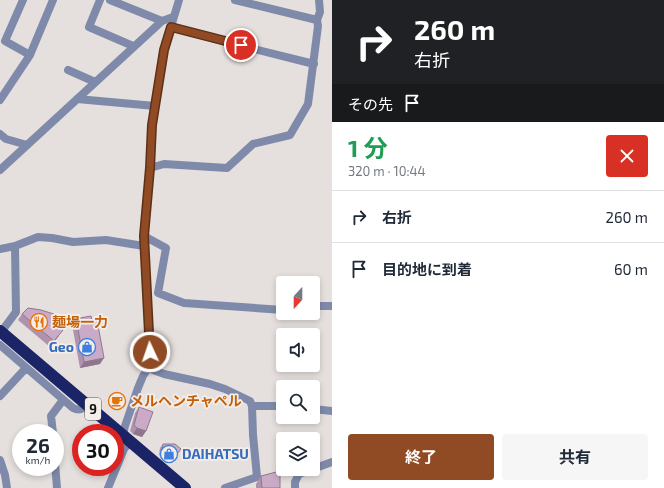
<!DOCTYPE html>
<html lang="ja">
<head>
<meta charset="utf-8">
<style>
	:root { --surface:#fff; --page:#f6f6f7; --text:#1f2937; --muted:#747a83; --line:#e0e1e3; --accent:#904a24 }
	body { margin:0; font-family:"Exo 2","Noto Sans JP",sans-serif; background:var(--page); color:var(--text); height:100vh; display:flex; flex-direction:column; font-size:15px; white-space:nowrap }
	* { box-sizing:border-box; margin:0 }
	p { font-size:13px; color:var(--muted) }
	.icon { flex:none; width:22px; height:22px; fill:none; stroke:currentColor; stroke-width:2; stroke-linecap:round; stroke-linejoin:round }
	.map { position:relative; flex:1; overflow:hidden }
	.details { display:flex; flex-direction:column; background:var(--surface); width:332px }
	.details>* { flex:none }
	.hud { background:#202124; color:#fff; overflow:hidden }
	.needle { width:26px; rotate:201deg }
	.controls { position:absolute; left:276px; top:276px; display:grid; gap:8px }
	.controls a { display:grid; place-items:center; width:44px; height:44px; border-radius:4px; background:var(--surface); box-shadow:0 2px 6px #0003; font-size:20px }
	.speed { position:absolute; left:12px; top:424px; display:flex; gap:8px; font-size:20px; font-weight:700; text-align:center }
	.speed>* { display:grid; place-content:center; width:52px; height:52px; border-radius:50%; background:var(--surface); box-shadow:0 2px 6px #0003; line-height:1 }
	.speed small { font-size:10px; font-weight:400 }
	.speed .limit { border:6px solid #d22; background:#fff; color:#111 }
	.pin { position:absolute; display:grid; place-items:center; width:34px; height:34px; color:#fff; margin:-17px; border:2px solid #fff; border-radius:50%; box-shadow:0 1px 4px #0007 }
	.me { position:absolute; width:44px; margin:-22px; rotate:357deg; stroke-linejoin:round; filter:drop-shadow(0 0 3px #0008) }
	.turn { display:flex; align-items:center; gap:14px; height:84px; padding:0 16px; font-size:18px }
	.turn .icon { width:52px; height:52px; stroke-width:2.5 }
	.turn b { display:block; font-size:28px; line-height:34px }
	.then { display:flex; align-items:center; height:38px; padding:0 16px; background:#0003; gap:8px; font-size:15px }
	.round { display:grid; place-items:center; flex:none; width:42px; height:42px; border-radius:4px; background:var(--page) }
	.headline { display:flex; align-items:center; justify-content:space-between; height:68px; padding:0 16px }
	h1 { font-size:24px; font-weight:700; line-height:30px; color:#1e9e55 }
	.button { display:flex; gap:8px; margin-top:auto; padding:8px 16px }
	.button a { flex:1; height:46px; border-radius:4px; background:var(--accent); color:#fff; font-size:16px; font-weight:700; line-height:46px; text-align:center }
	.button a+a { background:var(--page); color:var(--text) }
	ul { padding:0; list-style:none }
	li { display:flex; align-items:center; gap:12px; height:52px; padding:0 16px; border-top:1px solid var(--line) }
	li div { flex:1 }
	li b { display:block; font-size:15px }
	li em { font-style:normal }
	main { display:flex; flex:1; min-height:0 }
	.map>svg:first-child { display:block }
	.lines { fill:none; stroke-linecap:round; stroke-linejoin:round }
	.minor { stroke:#7f8aab; stroke-width:8 }
	.highway { stroke:#1b2467; stroke-width:12 }
	.wall { fill:#af92ac }
	.shaded-wall { fill:#8e778c }
	.building { fill:#cbaac8; stroke:#8e778c }
	.route-casing { stroke:#5e3017; stroke-width:10 }
	.route { stroke:#904a24; stroke-width:7 }
	.labels { text-anchor:middle; stroke-width:3.5; stroke-linejoin:round; paint-order:stroke }
	.shield { fill:#f3eeea; stroke:#575553; stroke-width:1 }
	.shield-label { font-size:13px; font-weight:bold; fill:#141312 }
	.food-label { font-size:14px; font-weight:bold; fill:#c56008; stroke:#f3eeea; text-anchor:start }
	.shop-label { font-size:14px; font-weight:bold; fill:#366cbe; stroke:#f3eeea; text-anchor:end }
</style>
</head>
<body>
<main>
<div class="map">
<svg width="332" height="488" viewBox="0 0 332 488">
	<rect width="100%" height="100%" fill="#e5e0dd"/>
	<g class="lines">
		<path class="minor" d="M23,0L5,41L30,55
			M100,0L89,27L133,46
			M110,0L162,21
			M235,0L317,20
			M171,27L226,42L314,64
			M68,70L95,82
			M77,99L155,106
			M0,100L30,55L53,0
			M0,134L6,139L27,145
			M150,168L164,164L227,168L253,144L290,135L308,104L318,26L317,20L320,12L319,0
			M0,170L162,21L173,17
			M144,236L166,248L158,293L184,303L283,310
			M0,249L15,246L38,237L52,238L73,242L106,240L144,246
			M313,306H332
			M1,332L16,312L15,246
			M0,345L73,408C79,411 83,409 88,405
			M148,368L164,374L210,384L225,389L250,401L252,406L253,435L257,477L225,488
			M0,396L26,368
			M252,406H283
			M313,409L332,411
			M53,433L51,416L63,400
			M123,435L125,426L138,388L143,376L148,368L150,352L144,236L150,168L152,125L164,50L179,0
			M0,460L5,475L7,488
			M55,463L57,488
			M108,488L124,449L130,442
			M295,488V482L299,474L332,462"/>
		<path class="highway" d="M0,331L185,488"/>
	</g>
	<path class="wall" d="M22,314L59,336L50,347L18,320Z
		M80,318L100,364L80,368L73,330Z
		M139,407L146,431L142,437L133,434L130,431L135,413Z
		M163,444L181,449L170,463L159,455L160,448Z
		M261,476L280,488H256V484Z"/>
	<path class="shaded-wall" d="M104,358L100,364L80,368L84,362Z
		M137,428L146,431L142,437L133,434Z"/>
	<path class="building" d="M28,308L41,310L57,315L63,330L54,341L22,314Z
		M91,316L92,321L97,320L104,358L84,362L77,324L81,323L80,318Z
		M139,407L153,412L146,431L137,428L134,425Z
		M163,444H175L181,449L173,459L162,451Z
		M280,471V488H262L261,476Z"/>
	<g class="lines">
		<g class="route-casing">
			<path id="route" d="M150,352L144,236L150,168L152,125L164,50L171,27L241,45"/>
		</g>
		<use href="#route" class="route"/>
	</g>
	<defs>
		<g id="restaurant-ring" transform="scale(0.9)"><circle r="9.5" fill="#f3eeea" stroke="#e8710a" stroke-width="1.5"/><path d="M-5-6h1v4h1v-4h1v4h1v-4h1v5L-1.5 .5V6h-2V.5L-5-1ZM5-6V6H3V1.5H1.5Q1.5-4 5-6Z" fill="#e8710a"/></g>
		<g id="shop-ring" transform="scale(0.9)"><circle r="9.5" fill="#f3eeea" stroke="#3f7fe0" stroke-width="1.5"/><path d="M-5-2.5h2.3a2.7 3.5 0 0 1 5.4 0H5L5.5 6h-11ZM-1.5-2.5h3a1.5 2.3 0 0 0-3 0Z" fill="#3f7fe0"/></g>
		<g id="cafe-ring" transform="scale(0.9)"><circle r="9.5" fill="#f3eeea" stroke="#e8710a" stroke-width="1.5"/><path d="M-5.5-4.5H6V0H3Q3 3.5 0 3.5H-2.5Q-5.5 3.5-5.5 0ZM3-3.2v2h1.7v-2ZM-6 4.5H4V6H-6Z" fill="#e8710a"/></g>
	</defs>
	<g fill-rule="evenodd">
		<use href="#restaurant-ring" x="39" y="322"/>
		<use href="#shop-ring" x="87" y="347"/>
		<use href="#cafe-ring" x="117" y="401"/>
		<use href="#shop-ring" x="169" y="454"/>
	</g>
	<g class="labels">
		<rect class="shield" x="85" y="398" width="16" height="22" rx="3"/>
		<g class="shield-label">
			<text x="93" y="414">9</text>
		</g>
		<g class="food-label">
			<text x="52" y="327">麺場一力</text>
			<text x="130" y="406">メルヘンチャペル</text>
		</g>
		<g class="shop-label">
			<text x="74" y="352">Geo</text>
			<text x="182" y="459" text-anchor="start">DAIHATSU</text>
		</g>
	</g>
</svg>
<div class="controls">
<a><svg class="needle" viewBox="-14 -14 28 28"><path d="M0-13l5 13h-10z" fill="#e53935"/><path d="M0 13l5-13h-10z" fill="#747a83"/></svg></a>
<a><svg class="icon" aria-label="sound" viewBox="0 0 24 24"><path d="M4 9h4l5-4v14l-5-4H4zM17 9q2 3 0 6"/></svg></a>
<a><svg class="icon" aria-label="search" viewBox="0 0 24 24"><circle cx="10" cy="10" r="6"/><path d="M15 15l6 6"/></svg></a>
<a><svg class="icon" aria-label="layers" viewBox="0 0 24 24"><path d="M12 4l9 5-9 5-9-5zM3 14l9 5 9-5"/></svg></a>
</div>
<div class="speed"><div>26<small>km/h</small></div><div class="limit">30</div></div>
<div class="pin" style="left:241px;top:45px;background:#d93025"><svg class="icon" aria-label="arrive" viewBox="0 0 24 24"><path d="M6 21V4h12l-3 4 3 4H6"/></svg></div>
<svg class="me" style="left:150px;top:352px" viewBox="-20 -20 40 40"><circle r="17" fill="#904a24" stroke="#fff" stroke-width="3"/><path d="M0-11L8 9 0 5-8 9z" fill="#fff"/></svg>
</div>
<section class="details">
<div class="hud">
<div class="turn"><svg class="icon" aria-label="right" viewBox="0 0 24 24"><path d="M7 20v-9h11M14 6l5 5-5 5"/></svg><div><b>260 m</b>右折</div></div>
<div class="then">その先<svg class="icon" aria-label="arrive" viewBox="0 0 24 24"><path d="M6 21V4h12l-3 4 3 4H6"/></svg></div>
</div>
<div class="headline"><div><h1>1 分</h1><p>320 m · 10:44</p></div><a class="round" style="background:#d93025;color:#fff"><svg class="icon" aria-label="close" viewBox="0 0 24 24"><path d="M6 6l12 12M18 6L6 18"/></svg></a></div>
<ul>
<li><svg class="icon" aria-label="right" viewBox="0 0 24 24"><path d="M7 20v-9h11M14 6l5 5-5 5"/></svg><div><b>右折</b></div><em>260 m</em></li>
<li><svg class="icon" aria-label="arrive" viewBox="0 0 24 24"><path d="M6 21V4h12l-3 4 3 4H6"/></svg><div><b>目的地に到着</b></div><em>60 m</em></li>
</ul>
<div class="button"><a>終了</a><a>共有</a></div>
</section>
</main>
</body>
</html>
